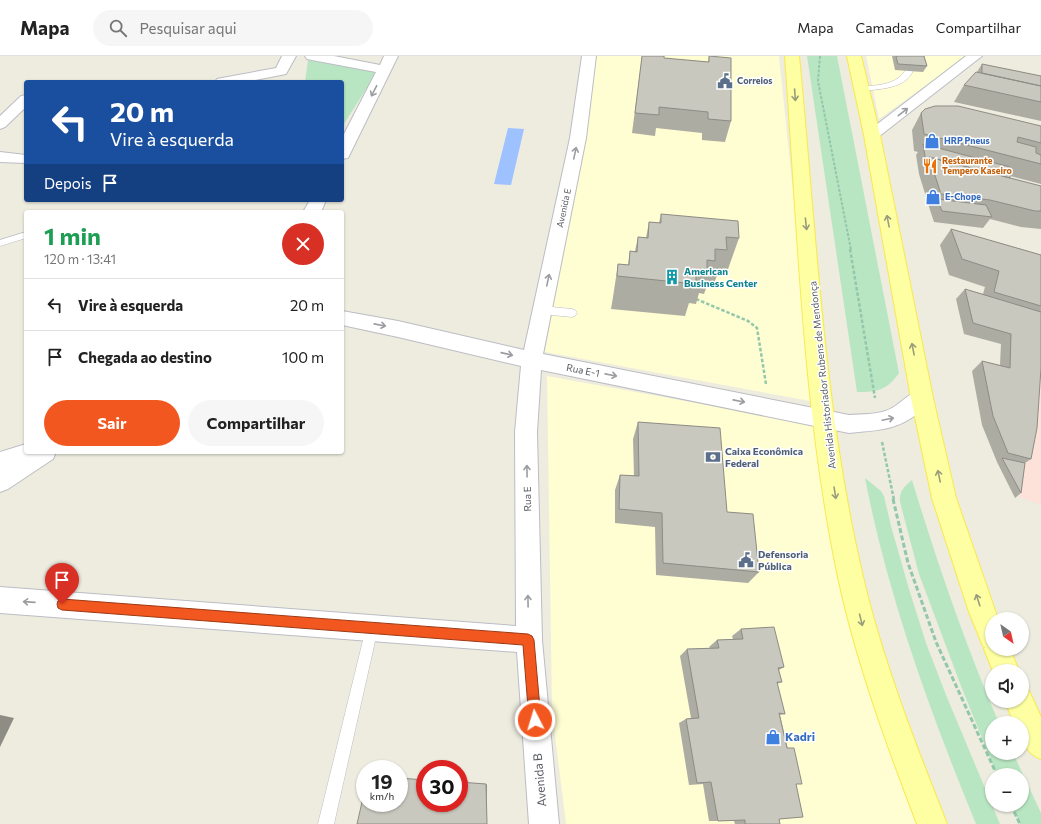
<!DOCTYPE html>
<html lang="pt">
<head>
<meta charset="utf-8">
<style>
	:root { --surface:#fff; --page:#f6f6f6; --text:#222; --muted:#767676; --line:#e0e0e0; --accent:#f2571f }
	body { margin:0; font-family:Commissioner,sans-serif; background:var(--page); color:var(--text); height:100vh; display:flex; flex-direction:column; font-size:15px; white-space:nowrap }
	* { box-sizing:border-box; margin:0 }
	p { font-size:13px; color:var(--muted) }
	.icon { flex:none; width:22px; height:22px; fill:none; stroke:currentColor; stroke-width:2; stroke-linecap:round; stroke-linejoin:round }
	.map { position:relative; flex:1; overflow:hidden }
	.sheet { position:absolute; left:24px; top:154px; width:320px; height:244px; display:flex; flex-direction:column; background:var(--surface); border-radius:4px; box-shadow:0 1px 3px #0004 }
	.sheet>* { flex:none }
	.top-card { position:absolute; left:24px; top:24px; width:320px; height:122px; border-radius:4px; box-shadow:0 1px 3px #0004; background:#1a4fa0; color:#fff; overflow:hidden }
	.needle { width:26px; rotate:146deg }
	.tools { position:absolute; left:985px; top:556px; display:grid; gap:8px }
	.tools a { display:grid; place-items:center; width:44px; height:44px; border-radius:50%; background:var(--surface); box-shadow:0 1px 3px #0004; font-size:20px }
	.speed { position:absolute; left:356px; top:704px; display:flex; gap:8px; font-size:20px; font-weight:700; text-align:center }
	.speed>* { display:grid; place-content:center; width:52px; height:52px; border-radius:50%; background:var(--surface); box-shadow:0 1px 3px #0004; line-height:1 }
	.speed small { font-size:10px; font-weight:400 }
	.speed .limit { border:6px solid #d22; background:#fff; color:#111 }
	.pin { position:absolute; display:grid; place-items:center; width:34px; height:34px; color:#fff; margin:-41px -17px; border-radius:50% 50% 50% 0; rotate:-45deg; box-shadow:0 0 4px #0007 }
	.pin .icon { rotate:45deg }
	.me { position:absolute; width:44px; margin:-22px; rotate:355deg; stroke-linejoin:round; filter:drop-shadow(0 0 3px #0008) }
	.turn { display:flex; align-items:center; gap:14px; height:84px; padding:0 20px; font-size:18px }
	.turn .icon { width:52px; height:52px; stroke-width:2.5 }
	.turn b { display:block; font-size:28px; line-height:34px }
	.then { display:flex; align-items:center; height:38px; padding:0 20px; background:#0003; gap:8px; font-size:15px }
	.round { display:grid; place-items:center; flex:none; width:42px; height:42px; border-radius:21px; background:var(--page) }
	.overview { display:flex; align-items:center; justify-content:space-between; height:68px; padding:0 20px }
	h1 { font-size:24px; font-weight:700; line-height:30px; color:#1e9e55 }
	.cta { display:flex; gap:8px; margin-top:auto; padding:8px 20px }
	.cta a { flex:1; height:46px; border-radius:24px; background:var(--accent); color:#fff; font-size:16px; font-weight:700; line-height:46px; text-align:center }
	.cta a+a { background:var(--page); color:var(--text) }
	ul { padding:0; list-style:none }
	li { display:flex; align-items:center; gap:12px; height:52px; padding:0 20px; border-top:1px solid var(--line) }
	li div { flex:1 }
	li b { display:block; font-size:15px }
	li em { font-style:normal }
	header { display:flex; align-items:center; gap:24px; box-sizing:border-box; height:56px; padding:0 20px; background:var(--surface); border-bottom:1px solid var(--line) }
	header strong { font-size:19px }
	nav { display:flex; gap:22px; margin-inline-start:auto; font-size:14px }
	.search { width:280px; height:36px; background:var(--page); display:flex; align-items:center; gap:10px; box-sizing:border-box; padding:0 14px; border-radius:22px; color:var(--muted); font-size:15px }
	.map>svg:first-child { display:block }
	.commercial { fill:#fffdd2 }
	.medical { fill:#fce2d8 }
	.green { fill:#b9e6c2 }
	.water { fill:#9dc2ff }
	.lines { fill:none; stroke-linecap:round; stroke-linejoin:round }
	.lane-casing { stroke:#bcbdc4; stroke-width:1 }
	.street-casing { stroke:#bcbdc4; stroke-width:2 }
	.primary-casing { stroke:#f9e94c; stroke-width:2 }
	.path-far2 { stroke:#92c7ab; stroke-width:2; stroke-dasharray:3 1.5; stroke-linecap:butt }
	.path-far1 { stroke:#92c7ab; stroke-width:2.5; stroke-dasharray:3.5 2; stroke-linecap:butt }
	.path { stroke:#92c7ab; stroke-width:3; stroke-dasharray:5 2.5; stroke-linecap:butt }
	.lane { fill:#fff; fill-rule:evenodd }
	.street { fill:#fff; fill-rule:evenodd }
	.primary { fill:#fdffa2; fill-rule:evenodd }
	.wall { fill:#adaca3 }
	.shaded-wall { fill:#8d8c85 }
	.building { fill:#c9c8be; stroke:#8d8c85 }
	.oneway { stroke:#9b9da0 }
	.oneway2 { stroke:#9a9d7b }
	.route { fill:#f2571f; stroke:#9d3914 }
	.labels { text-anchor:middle; stroke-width:3; stroke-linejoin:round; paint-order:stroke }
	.far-service-label { font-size:9px; font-weight:bold; fill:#4e5e75; stroke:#fff; text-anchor:start }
	.far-shop-label { font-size:9px; font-weight:bold; fill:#366cbe; stroke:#fff; text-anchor:start }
	.far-food-label { font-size:9px; font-weight:bold; fill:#c56008; stroke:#fff; text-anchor:start }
	.far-street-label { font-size:9px; fill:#585b61; stroke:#fff }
	.culture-label { font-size:10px; font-weight:bold; fill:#0d838f; stroke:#fff; text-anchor:start }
	.street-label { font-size:10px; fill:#585b61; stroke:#fff }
	.service-label { font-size:10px; font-weight:bold; fill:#4e5e75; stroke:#fff; text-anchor:start }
	.near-shop-label { font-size:12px; font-weight:bold; fill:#366cbe; stroke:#fff; text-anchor:start }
	.near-street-label { font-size:12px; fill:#585b61; stroke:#fff }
</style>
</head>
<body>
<header>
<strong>Mapa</strong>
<div class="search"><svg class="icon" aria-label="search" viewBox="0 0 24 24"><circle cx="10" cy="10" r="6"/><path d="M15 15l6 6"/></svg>Pesquisar aqui</div>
<nav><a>Mapa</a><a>Camadas</a><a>Compartilhar</a></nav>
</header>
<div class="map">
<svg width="1041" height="768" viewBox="0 0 1041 768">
	<rect width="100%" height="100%" fill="#edecdf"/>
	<path class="commercial" d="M597,0H779L815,346L545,296Z
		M866,0H967L879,63Z
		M547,320L818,369L921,768H566L552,655Z"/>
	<path class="medical" d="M1041,254V449L1019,441Z"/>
	<path class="green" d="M807,0H837L899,317C887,334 878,336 857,336Z
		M308,4L377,16L342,71V26H305Z
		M865,422L881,435L884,440L891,470L909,533L926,587L946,639L1000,768H976C930,656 888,541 865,422Z
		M912,424C937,506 965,588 999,667H992V697H1013L1041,757V768H1020L1011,749H1022V719H997L961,630L919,518L900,446C899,435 904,431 912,424Z"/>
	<path class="water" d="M508,72L524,73L511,129L494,128Z"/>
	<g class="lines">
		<g class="lane-casing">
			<path id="lane" d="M906,13H909L913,15C905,33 879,33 862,35L858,33L862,31C878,29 898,29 906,13Z
				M26,176V182L0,190V184Z
				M542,250L572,253L575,254L577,257L575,260L572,261L542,258L537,254Z
				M372,566L377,567L378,572L334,768H318L366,572L367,567Z"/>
		</g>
		<g class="street-casing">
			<path id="street" d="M282,0H296L286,18L245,26H215L217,23L222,22L276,12Z
				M305,0H334L380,9L384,0H398L348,102L342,103V82L376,16L312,4L307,3Z
				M582,0H596L586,82L543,298L849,359C862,358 880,359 892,352C905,345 914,330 929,336L933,342C929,349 924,353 917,358C895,375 876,374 849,377L541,314L537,376L542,584L559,768H529L517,596L0,557V531L516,570L515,376L521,310L398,281L342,269V255L398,265L524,294L570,82Z
				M966,0H982L877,82L872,84L867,82L864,79L867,76Z
				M26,39V51L5,71L0,73V60L21,40Z
				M0,96L26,99V107L0,106Z
				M310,144H326L321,156H303Z
				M26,388V396H56L53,403L8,433L0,436V396Z"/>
		</g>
		<g class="primary-casing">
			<path id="primary" d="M785,0H799C816,174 823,351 863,521C883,606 915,687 947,768H917C886,687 856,605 838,521C802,350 798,173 785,0Z
				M847,0H861L880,79L933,342L956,442L998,563H992V593H1010L1019,615H993L984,593L985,591L983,590L969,556L932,442L911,342L864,79Z
				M1022,632L1029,635L1041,661V703C1024,696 1022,684 1022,667H1014L1005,645H1022Z"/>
		</g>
		<path class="path-far2" d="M820,0L818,25L851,194"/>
		<path class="path-far1" d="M850,193L875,342
			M696,243L748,265L757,272L766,328
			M882,386L894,444"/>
		<path class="path" d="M893,443L908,507L936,586L997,719
			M1011,749L1020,768"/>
		<use href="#lane" class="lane"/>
		<use href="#street" class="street"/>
		<use href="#primary" class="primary"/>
	</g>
	<path class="wall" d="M642,0L708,6L709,0L731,65L725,86L702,84V77L656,72L655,80L632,77Z
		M892,0H924L927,10L923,16L895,14Z
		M982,8L1041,20V65L954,46L964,29L977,16Z
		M921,57L1041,70V128L1010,120V122L1041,130V173L1021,171L990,163L983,172L934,166L930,154L919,118L916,99L918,96L914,95L912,74Z
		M661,158L739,182L727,216L719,215L714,227H708L704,238L699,237L696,248L689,247L685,260L611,253L613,241L618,208L628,209L630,195H635L638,181L646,182L649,166L659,167Z
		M951,173L1041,199V312L1031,403L1025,407L1021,437L1015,442L997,406L982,369L972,315L982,305L1000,309L1001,288L964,278L956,243L965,233L983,238L985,231L949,219L940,189Z
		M638,366L727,456L759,516L748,527L656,519L655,471L615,467V434L620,419L634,420L633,383Z
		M741,573L784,611L779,614L782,626L777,628L785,658L780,659L796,728L779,763L780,768H735L734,765H709L703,728L689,729L679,667L686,663L691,662L680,600L687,593L710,592L709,591L717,584L733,583L732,580Z"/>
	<path class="shaded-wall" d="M0,659L14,662L0,691Z
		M486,728L487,729V768Z"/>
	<path class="building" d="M642,0H664V2L709,6V0L731,2V65L708,63V56L659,51V59L635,57Z
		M896,0H924L927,10L898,8Z
		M982,8L1041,20V30L982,17Z
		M976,16L1041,30V46L964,29Z
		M935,50H958L1041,70V87L1018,81L1017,86L1036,91V97L1041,99V108L924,78L921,57L925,53Z
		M923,88L1010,111V122L929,101L926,106Z
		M929,101L1041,130V155H1035L990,144L941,138Z
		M937,143L986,149L992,161L942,155Z
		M661,158L738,165L739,182L726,181L727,194L715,193V205L707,204V216L696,214V228L617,220L618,208L629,209L630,195L637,196L638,181L648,182L649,166L661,167Z
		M951,173L1041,199V250L994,236L999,215L962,203Z
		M965,233L1041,256V312L1037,372L1031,403L1008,397L993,360L982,305L1010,312L1011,278L973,267Z
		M638,366L720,372L727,456L753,458L759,516L663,507L662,457L619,453L620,419L639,420Z
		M1002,402L1025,407L1021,437Z
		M774,571L784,611L778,612L782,626H777L785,658L779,657L787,692H794L802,728H796L803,761L779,763L780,768H745V764L718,765L711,726L697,727L686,663L699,662L687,593L719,592L717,584L743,583L741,573Z
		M399,722L425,724V747H459V726L486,728L487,768H357L365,733V747H399Z"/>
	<defs><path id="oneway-shaft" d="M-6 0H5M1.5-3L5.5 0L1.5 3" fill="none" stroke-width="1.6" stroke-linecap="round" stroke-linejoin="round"/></defs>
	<g class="oneway">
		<use href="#oneway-shaft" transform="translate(374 35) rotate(117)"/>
		<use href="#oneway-shaft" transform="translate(903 56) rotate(-38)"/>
		<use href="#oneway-shaft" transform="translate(575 97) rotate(-78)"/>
		<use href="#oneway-shaft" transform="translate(548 224) rotate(-78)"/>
		<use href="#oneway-shaft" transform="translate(380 269) rotate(11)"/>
		<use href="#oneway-shaft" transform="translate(507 298) rotate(13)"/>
		<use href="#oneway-shaft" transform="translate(611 319) rotate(11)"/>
		<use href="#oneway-shaft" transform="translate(739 345) rotate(11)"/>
		<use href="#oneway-shaft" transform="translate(888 363) rotate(-12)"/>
		<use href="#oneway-shaft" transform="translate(527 415) rotate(-91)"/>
		<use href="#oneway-shaft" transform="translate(528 545) rotate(-91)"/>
		<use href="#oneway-shaft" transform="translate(29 546) rotate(-176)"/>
	</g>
	<g class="oneway2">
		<use href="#oneway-shaft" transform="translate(795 39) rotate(86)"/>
		<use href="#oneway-shaft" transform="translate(888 165) rotate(-101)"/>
		<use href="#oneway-shaft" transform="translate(806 168) rotate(84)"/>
		<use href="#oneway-shaft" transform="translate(913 293) rotate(-101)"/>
		<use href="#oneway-shaft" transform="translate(939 420) rotate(-102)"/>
		<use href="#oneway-shaft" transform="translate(835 437) rotate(81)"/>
		<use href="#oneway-shaft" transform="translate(978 544) rotate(-108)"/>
		<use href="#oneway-shaft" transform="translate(861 564) rotate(76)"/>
	</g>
	<path class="route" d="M62,543L528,578L532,580L534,584L541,664L539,668L535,670L531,668L529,664L523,589L62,554L58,552L57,548L58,545Z"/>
	<defs>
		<g id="civic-bare" transform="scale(1.2)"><path d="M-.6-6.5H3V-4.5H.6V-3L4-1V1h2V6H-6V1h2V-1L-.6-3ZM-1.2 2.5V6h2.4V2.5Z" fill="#5c6f8a" stroke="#fff" stroke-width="2.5" paint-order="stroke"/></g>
		<g id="shop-bare" transform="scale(1.2)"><path d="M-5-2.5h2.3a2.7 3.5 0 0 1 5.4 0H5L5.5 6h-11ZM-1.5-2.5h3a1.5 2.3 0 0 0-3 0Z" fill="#3f7fe0" stroke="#fff" stroke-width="2.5" paint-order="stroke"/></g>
		<g id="restaurant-bare" transform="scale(1.2)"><path d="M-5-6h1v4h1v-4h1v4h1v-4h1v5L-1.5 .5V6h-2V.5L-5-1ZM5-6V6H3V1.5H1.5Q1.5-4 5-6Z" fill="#e8710a" stroke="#fff" stroke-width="2.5" paint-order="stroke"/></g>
		<g id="building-bare" transform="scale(1.2)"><path d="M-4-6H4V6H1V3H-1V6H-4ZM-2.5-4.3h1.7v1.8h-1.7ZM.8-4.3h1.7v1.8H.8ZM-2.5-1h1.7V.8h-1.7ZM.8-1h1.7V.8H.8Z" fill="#0f9aa8" stroke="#fff" stroke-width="2.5" paint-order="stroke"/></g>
		<g id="bank-bare" transform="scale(1.2)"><path d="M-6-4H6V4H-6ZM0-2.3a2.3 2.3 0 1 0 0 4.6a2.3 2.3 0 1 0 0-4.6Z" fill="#5c6f8a" stroke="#fff" stroke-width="2.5" paint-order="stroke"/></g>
	</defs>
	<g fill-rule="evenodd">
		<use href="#civic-bare" x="725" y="25"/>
		<use href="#shop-bare" x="932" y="85"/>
		<use href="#restaurant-bare" x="930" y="110"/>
		<use href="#shop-bare" x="933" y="141"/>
		<use href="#building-bare" x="672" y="221"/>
		<use href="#bank-bare" x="713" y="401"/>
		<use href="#civic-bare" x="746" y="504"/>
		<use href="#shop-bare" x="773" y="681"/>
	</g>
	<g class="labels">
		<g class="far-service-label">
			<text x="737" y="28">Correios</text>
		</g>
		<g class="far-shop-label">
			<text x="944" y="88">HRP Pneus</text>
			<text x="945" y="144">E-Chope</text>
		</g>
		<g class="far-food-label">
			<text x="942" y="108">Restaurante<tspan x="942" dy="10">Tempero Kaseiro</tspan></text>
		</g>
		<g class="far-street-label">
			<text transform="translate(564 152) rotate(-78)" y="3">Avenida E</text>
		</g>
		<g class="culture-label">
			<text x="684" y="219">American<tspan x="684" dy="12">Business Center</tspan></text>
		</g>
		<g class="street-label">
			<text transform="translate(583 314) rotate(11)" y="4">Rua E-1</text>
			<text transform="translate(822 319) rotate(-96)" y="4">Avenida Historiador Rubens de Mendonça</text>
			<text transform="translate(527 443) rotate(-91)" y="4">Rua E</text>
		</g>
		<g class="service-label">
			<text x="725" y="399">Caixa Econômica<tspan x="725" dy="12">Federal</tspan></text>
			<text x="758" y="502">Defensoria<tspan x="758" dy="12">Pública</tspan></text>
		</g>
		<g class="near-shop-label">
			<text x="785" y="685">Kadri</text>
		</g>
		<g class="near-street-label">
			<text transform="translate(540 724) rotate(-95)" y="4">Avenida B</text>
		</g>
	</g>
</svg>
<div class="tools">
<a><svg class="needle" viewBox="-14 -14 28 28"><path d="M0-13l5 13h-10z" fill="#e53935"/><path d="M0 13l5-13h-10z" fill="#767676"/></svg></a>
<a><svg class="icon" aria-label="sound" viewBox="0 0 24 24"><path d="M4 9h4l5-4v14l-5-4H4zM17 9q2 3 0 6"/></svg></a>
<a>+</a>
<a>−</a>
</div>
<div class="speed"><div>19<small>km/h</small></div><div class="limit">30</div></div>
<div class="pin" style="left:62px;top:548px;background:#d93025"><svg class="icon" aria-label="arrive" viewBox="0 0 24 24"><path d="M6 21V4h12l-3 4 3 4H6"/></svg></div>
<svg class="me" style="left:535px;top:664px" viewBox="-20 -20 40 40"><circle r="17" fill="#f2571f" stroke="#fff" stroke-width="3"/><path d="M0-11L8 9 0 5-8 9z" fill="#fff"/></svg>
<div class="top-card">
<div class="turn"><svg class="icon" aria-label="left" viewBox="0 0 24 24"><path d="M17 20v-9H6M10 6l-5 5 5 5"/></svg><div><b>20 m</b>Vire à esquerda</div></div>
<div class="then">Depois<svg class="icon" aria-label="arrive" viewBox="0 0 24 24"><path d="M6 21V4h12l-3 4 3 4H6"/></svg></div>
</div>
<section class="sheet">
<div class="overview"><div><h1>1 min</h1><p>120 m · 13:41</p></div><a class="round" style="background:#d93025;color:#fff"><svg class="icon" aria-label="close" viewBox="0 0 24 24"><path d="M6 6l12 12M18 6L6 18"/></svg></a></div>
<ul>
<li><svg class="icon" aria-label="left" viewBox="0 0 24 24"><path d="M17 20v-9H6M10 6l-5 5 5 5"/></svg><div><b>Vire à esquerda</b></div><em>20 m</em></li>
<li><svg class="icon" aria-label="arrive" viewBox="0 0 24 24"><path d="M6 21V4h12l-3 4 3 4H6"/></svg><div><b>Chegada ao destino</b></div><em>100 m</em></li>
</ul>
<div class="cta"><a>Sair</a><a>Compartilhar</a></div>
</section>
</div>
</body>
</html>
